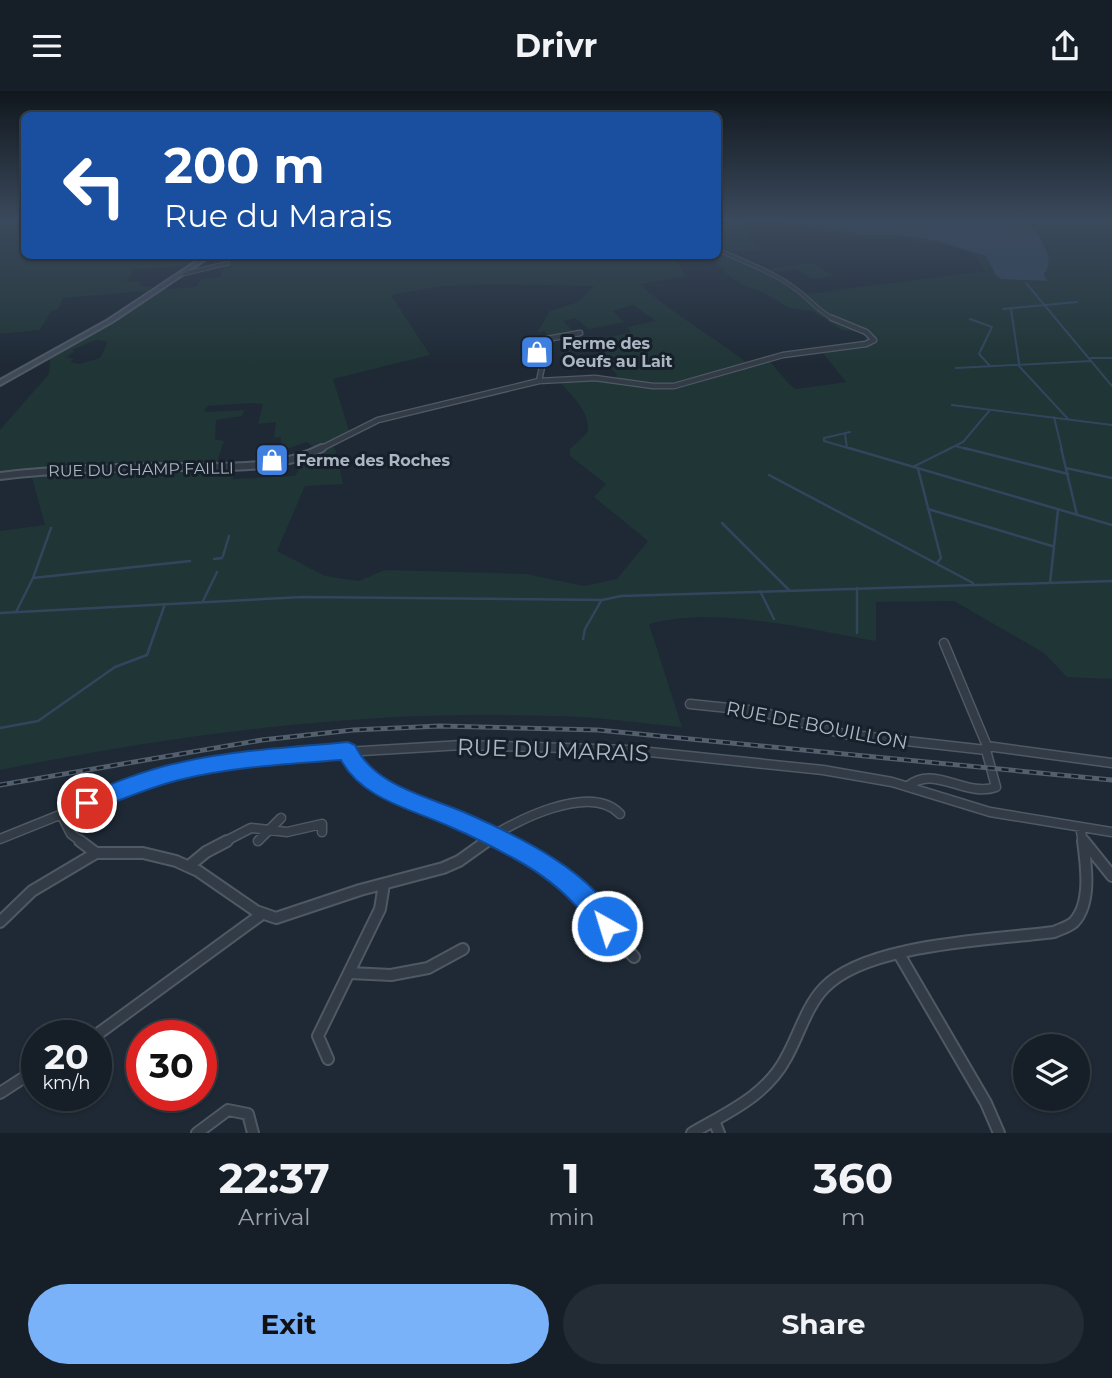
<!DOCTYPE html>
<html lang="en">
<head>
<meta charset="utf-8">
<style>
	:root { --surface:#161f28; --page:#232c34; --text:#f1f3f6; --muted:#9ea2a8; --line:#353d45; --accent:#7ab2f9 }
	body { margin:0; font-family:Montserrat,sans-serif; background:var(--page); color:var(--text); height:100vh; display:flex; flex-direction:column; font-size:26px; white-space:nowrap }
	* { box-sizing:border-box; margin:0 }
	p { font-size:23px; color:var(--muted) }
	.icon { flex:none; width:38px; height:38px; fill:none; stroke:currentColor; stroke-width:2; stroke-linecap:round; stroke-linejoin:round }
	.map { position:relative; height:1042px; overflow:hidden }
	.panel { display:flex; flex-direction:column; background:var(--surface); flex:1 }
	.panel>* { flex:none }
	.top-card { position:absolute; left:21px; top:21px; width:700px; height:147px; border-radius:10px; box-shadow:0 2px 5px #0004,0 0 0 2px var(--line); background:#1a4fa0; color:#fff; overflow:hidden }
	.controls { position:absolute; left:1013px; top:943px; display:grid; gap:14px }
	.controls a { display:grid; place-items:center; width:77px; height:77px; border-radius:50%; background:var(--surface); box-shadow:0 2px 5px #0004,0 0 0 2px var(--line); font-size:35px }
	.speed { position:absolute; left:21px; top:929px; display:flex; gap:14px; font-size:35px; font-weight:700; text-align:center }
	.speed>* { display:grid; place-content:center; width:91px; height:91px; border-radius:50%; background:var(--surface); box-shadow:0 2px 5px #0004,0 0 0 2px var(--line); line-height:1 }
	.speed small { font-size:18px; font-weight:400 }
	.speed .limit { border:10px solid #d22; background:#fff; color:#111 }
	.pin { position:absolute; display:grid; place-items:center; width:60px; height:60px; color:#fff; margin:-30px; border:4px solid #fff; border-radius:50%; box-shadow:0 2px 7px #0007 }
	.me { position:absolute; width:77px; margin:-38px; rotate:321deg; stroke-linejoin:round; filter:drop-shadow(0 0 5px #0008) }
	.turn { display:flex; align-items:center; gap:24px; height:147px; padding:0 28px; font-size:32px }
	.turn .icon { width:91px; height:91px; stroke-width:2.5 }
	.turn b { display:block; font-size:49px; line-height:60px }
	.eta { display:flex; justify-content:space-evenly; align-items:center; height:119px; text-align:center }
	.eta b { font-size:42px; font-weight:700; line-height:49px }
	.cta { display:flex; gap:14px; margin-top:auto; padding:14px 28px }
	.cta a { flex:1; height:80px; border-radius:42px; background:var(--accent); color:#111; font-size:28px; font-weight:700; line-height:80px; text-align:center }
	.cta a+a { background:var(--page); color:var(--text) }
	header { display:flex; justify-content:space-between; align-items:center; height:91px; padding:0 28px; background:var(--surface); font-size:32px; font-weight:700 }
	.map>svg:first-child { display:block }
	.green { fill:#203536; fill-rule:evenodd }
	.water { fill:#31465d }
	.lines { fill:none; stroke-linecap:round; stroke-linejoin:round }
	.stream-far1 { stroke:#31465d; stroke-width:2 }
	.stream { stroke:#31465d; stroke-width:2.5 }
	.street-far4-casing { stroke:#4f5964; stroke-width:5 }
	.street-far3-casing { stroke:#4f5964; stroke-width:7 }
	.street-far2-casing { stroke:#4f5964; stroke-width:10 }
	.street-far1-casing { stroke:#4f5964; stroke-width:11 }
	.street-casing { stroke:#4f5964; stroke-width:14 }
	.secondary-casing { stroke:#4f5964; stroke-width:4 }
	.street-far4 { stroke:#323b46; stroke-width:3.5 }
	.street-far3 { stroke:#323b46; stroke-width:4.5 }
	.street-far2 { stroke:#323b46; stroke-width:6 }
	.street-far1 { stroke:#323b46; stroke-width:8 }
	.street { stroke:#323b46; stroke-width:10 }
	.secondary { fill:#3f4a59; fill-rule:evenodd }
	.rail-casing { stroke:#535f6d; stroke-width:5 }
	.rail { stroke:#17202a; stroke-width:2.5; stroke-dasharray:7; stroke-linecap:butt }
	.route { fill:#1a73e8; stroke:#114b97; stroke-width:2 }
	.labels { text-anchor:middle; stroke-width:6; stroke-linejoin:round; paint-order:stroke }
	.far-poi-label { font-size:16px; font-weight:bold; fill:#abb6c3; stroke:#17202a; text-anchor:start }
	.far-street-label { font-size:16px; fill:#abb6c3; stroke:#17202a }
	.street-label { font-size:19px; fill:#abb6c3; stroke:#17202a }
	.near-street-label { font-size:23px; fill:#abb6c3; stroke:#17202a }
</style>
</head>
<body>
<header><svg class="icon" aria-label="menu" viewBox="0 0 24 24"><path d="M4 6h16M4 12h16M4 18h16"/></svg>Drivr<svg class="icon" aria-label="share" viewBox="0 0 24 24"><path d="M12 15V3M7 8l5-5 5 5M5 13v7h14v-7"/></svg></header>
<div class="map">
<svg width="1112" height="1042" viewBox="0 0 1112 1042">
	<rect width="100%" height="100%" fill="#1e2935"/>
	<path class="green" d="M0,129H24V164L206,165L194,173L134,179L126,191H141L139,196H150L148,200L63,207L58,218L51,220L40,239L0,243Z
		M718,129H781L864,144H899L934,149L986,165L999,187L1044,191L1049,161L1027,129H1112V588L1067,586L1044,562L954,510L876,511V550C806,538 718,515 649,533L682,636C640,632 598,626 555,625C370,618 181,642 0,679V440L45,434L31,383L0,387V339L49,283L50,268L46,264L88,240L95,241L164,198L196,196L201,188L220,187L225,174L232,168L210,166L212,165H673L686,185L639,193C673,223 711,244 746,271L766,266L791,295L796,298L846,291L818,256L864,249L867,246L858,241L842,239L812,220L789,217L764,202L743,194L727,183L713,167L721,163L718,161ZM741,130L780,132L854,146L930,151L963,159L977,167L985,180L801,204L767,181L796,178L813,188L834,185L813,172L766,178L727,160L758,159L759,157L748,146ZM494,193L594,195L578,211L550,220L537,242L544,240L548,245L575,242L563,230L575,227L589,238L624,231L613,220L633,214L656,230L627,236L631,241L599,249L591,245L575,250L584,260L594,258L617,284L614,290H559C572,305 590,320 588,341L570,358V365L606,393L594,406L648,450L617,488L584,495L526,483L385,479L359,490L325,485L277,460L305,395L343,393L336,360L333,356L351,346L333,288L430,264L391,204L443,195ZM96,249L106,250L107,253L100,267L79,273L70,271L74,268L66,266L75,260L72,259ZM252,312L263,313L258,333L276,331L274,347L281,346V352L287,358L307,351L320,361L298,370V380L295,385L233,388L236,380H214L224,350L215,348L216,329L242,325L244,319L204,321L207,315Z"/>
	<path class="water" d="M781,129H1028C1037,145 1058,165 1044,183L1047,190L1001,188L996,184L986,165L934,149L899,144H864Z"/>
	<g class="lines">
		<path class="stream-far1" d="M1026,192L1112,295
			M1003,218L1077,211
			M1011,218L1019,272
			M970,228L992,236L979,263L990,275
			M1091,267H1112
			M1018,274L1068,328
			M956,277L1091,270
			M952,314L1112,334
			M1054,326L1062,359
			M850,341L824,347V350L855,359
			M845,343L847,357
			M955,355L971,359
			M947,359L963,351L990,319"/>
		<path class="stream" d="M849,357L1112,434
			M964,357L1068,383
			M1061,357L1077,424
			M913,376L951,357
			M1066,377L1112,387
			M918,378L941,467L937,472
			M769,384L973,492
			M928,418L1052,455
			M722,432L789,499
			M223,465L229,445
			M214,468L222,467
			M33,487L190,470
			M1050,492L1058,419
			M857,497V542
			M760,500L774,528
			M203,510L217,481
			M16,521L33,487L51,437
			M0,522L303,506L602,509L621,505L1112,490
			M583,548L585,538L601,510
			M0,637L38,630L115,576L147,564L165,513"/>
		<g class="street-far4-casing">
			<path id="street-far4" d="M718,159C743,170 770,180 793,196C808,206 819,222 836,229
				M183,183L228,172"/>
		</g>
		<g class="street-far3-casing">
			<path id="street-far3" d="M539,290L542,276L536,250L580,242
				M318,359L378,329L539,290L595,287L653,295H674L783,264L866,253L874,249L866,241L832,227"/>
		</g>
		<g class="street-far2-casing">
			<path id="street-far2" d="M0,385C56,378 111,377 167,376C219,375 275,381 322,357"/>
		</g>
		<g class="street-far1-casing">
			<path id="street-far1" d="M944,552L987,655
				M690,613L758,620L844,643L986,659
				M986,659L987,655L1112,672
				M348,660L357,677L384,698L507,751
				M908,695C934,673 966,707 996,696L986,659
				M61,723L71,743L82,751
				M1080,736L1083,751
				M0,748L139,692L183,679L279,665L462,654L630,659L823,679L892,691L990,721L1112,741
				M258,750L281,727
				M224,751L251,737L287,741L322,733V741
				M484,751C513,730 591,691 620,723"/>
		</g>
		<g class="street-casing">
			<path id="street" d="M80,750L96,762H143L176,770L198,780L256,820L276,827L360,799L443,777L459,770L487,750
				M503,750C557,778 595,821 634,866
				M1084,750L1112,785
				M189,775L206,761L227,750
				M0,831L32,800L96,762
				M899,863L986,1012L999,1042
				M350,882L391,884L428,877L463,858
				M95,945L262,823
				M328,968L318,945L380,818L384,793
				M0,1002L37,978
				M714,1030L719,1042
				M197,1042L228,1019L248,1023L253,1042
				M692,1042C728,1021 766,1005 786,967C799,944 806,916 824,897C866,852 994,849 1054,841C1060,838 1069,836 1074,831C1092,812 1086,773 1083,750"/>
		</g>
		<g class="secondary-casing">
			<path id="secondary" d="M206,164H212L112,231L0,294V289L108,229Z"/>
		</g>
		<use href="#street-far4" class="street-far4"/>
		<use href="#street-far3" class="street-far3"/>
		<use href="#street-far2" class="street-far2"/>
		<use href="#street-far1" class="street-far1"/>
		<use href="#street" class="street"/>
		<use href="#secondary" class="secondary"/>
		<g class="rail-casing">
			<path id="rail" d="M0,694L262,649L353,639L440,635L598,639L1112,689"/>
		</g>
		<use href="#rail" class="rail"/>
	</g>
	<linearGradient id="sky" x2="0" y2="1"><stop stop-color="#10171d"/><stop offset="0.47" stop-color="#3b495c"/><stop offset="1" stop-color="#3b495c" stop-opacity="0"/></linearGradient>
	<rect width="1112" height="275" fill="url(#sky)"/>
	<path class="route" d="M348,651L355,654C374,695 427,705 466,722C516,744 597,782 619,835L616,844L607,847C594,841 588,828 578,817C561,798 537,780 515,768C495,757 474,746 453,737C415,719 362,709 341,669C289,673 230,676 179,689C147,697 118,710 87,722L80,719L77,712L80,706C113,692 147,678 182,671C236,659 293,656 348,651Z"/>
	<defs>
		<g id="shop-square" transform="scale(1.75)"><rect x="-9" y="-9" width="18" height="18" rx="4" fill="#3f7fe0" stroke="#17202a"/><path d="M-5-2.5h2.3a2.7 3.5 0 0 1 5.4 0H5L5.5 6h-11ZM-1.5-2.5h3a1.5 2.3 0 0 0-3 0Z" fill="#fff"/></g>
	</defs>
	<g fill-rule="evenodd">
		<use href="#shop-square" x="537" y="261"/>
		<use href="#shop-square" x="272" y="369"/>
	</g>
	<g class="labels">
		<g class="far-poi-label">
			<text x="562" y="258">Ferme des<tspan x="562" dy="18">Oeufs au Lait</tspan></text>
			<text x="296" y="375">Ferme des Roches</text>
		</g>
		<g class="far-street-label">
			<text transform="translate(141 378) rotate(-1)" y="6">RUE DU CHAMP FAILLI</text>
		</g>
		<g class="street-label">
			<text transform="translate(817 634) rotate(11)" y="7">RUE DE BOUILLON</text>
		</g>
		<g class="near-street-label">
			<text transform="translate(553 659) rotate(2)" y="8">RUE DU MARAIS</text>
		</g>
	</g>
</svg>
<div class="controls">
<a><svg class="icon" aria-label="layers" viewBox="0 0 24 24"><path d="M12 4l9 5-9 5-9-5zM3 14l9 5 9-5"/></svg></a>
</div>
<div class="speed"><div>20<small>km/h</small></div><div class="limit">30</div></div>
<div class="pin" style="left:87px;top:712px;background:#d93025"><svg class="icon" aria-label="arrive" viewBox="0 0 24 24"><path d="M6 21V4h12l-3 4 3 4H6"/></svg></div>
<svg class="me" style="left:607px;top:835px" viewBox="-20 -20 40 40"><circle r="17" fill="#1a73e8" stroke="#fff" stroke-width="3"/><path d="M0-11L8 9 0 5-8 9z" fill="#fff"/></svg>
<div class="top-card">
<div class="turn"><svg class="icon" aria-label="left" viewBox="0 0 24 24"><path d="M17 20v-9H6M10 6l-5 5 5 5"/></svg><div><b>200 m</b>Rue du Marais</div></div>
</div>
</div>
<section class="panel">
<div class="eta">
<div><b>22:37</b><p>Arrival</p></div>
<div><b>1</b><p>min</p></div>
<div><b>360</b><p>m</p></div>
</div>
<div class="cta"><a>Exit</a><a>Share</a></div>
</section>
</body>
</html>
